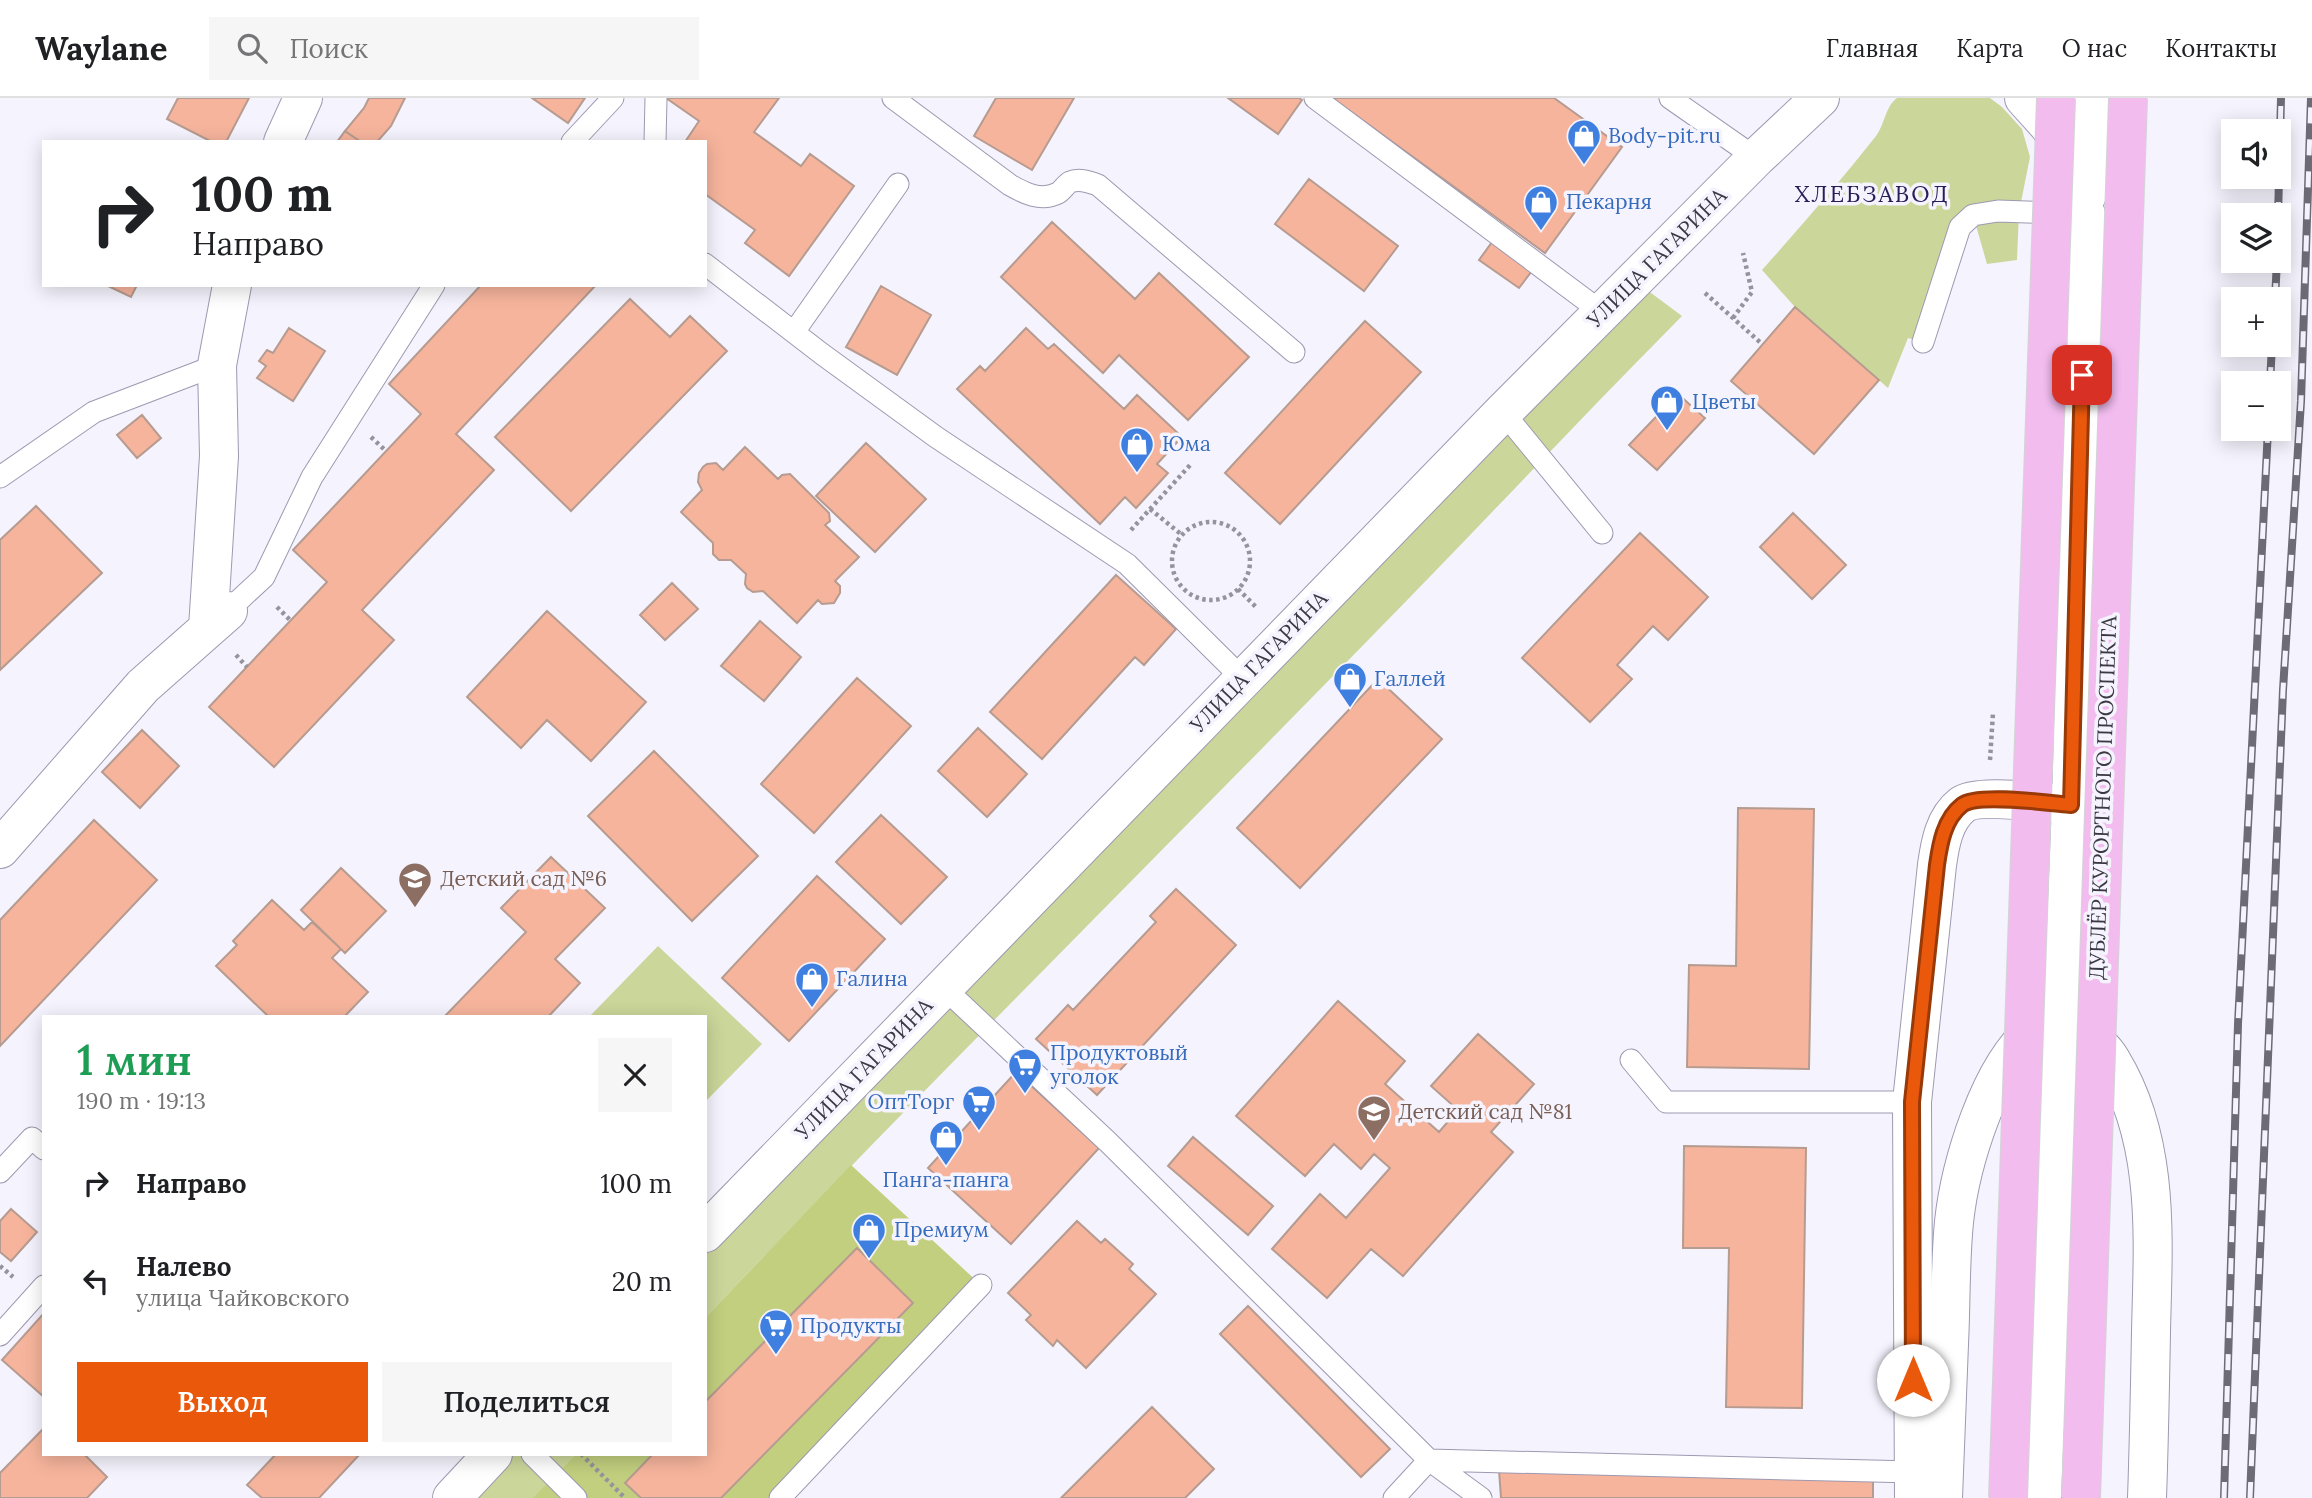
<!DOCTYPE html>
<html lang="ru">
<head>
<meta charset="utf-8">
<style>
	:root { --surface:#fff; --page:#f6f6f6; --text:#202124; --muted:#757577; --line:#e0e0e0; --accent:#ea580c }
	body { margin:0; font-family:Lora,serif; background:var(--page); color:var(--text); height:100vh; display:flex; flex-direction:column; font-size:26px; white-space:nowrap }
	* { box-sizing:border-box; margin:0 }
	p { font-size:23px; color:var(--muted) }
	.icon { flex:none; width:38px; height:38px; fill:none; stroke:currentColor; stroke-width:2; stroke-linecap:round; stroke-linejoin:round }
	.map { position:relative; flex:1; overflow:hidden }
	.side { position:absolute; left:42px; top:917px; width:665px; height:441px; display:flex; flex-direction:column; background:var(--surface); border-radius:0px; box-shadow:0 4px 18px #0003 }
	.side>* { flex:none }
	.hud { position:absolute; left:42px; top:42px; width:665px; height:147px; border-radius:0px; box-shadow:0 4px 18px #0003; background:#fff; color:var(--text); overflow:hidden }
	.fabs { position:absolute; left:2221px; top:21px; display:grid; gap:14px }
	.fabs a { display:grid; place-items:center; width:70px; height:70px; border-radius:0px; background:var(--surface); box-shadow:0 4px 18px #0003; font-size:35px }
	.pin { position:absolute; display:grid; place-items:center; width:60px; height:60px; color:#fff; margin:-30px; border-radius:14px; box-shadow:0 4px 10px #0006 }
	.me { position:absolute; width:77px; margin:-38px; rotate:0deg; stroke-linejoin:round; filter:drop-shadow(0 0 5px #0008) }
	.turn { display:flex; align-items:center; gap:24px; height:147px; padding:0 35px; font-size:32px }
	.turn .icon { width:91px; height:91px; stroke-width:2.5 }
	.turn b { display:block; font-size:49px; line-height:60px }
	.round { display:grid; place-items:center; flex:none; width:74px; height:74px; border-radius:0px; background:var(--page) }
	.head { display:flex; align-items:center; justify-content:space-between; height:119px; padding:0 35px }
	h1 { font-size:42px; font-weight:600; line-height:52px; color:#1e9e55 }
	.cta { display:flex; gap:14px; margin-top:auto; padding:14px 35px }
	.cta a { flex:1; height:80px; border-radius:0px; background:var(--accent); color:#fff; font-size:28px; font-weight:600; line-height:80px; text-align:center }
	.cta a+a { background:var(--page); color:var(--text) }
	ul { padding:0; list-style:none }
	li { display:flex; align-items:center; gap:21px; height:98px; padding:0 35px }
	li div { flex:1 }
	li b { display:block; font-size:26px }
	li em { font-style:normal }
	header { display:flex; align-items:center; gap:42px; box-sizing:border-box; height:98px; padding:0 35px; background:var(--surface); border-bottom:2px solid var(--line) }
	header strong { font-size:33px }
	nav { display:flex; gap:38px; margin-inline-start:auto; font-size:24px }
	.search { width:490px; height:63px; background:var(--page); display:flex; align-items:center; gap:18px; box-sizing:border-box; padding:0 24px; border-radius:0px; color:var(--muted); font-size:26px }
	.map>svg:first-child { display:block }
	.green { fill:#cbd69a }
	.forest { fill:#c2cf7e }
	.building { fill:#f6b49c; stroke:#b69b90; stroke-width:2 }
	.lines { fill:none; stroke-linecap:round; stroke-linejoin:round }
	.lane-casing { stroke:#9d99b1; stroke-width:23 }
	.street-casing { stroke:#9d99b1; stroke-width:40 }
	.secondary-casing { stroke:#9d99b1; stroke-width:40 }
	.path { stroke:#95939e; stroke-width:4.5; stroke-dasharray:3.5 3.5; stroke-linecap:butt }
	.lane { stroke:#fff; stroke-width:21 }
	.street { stroke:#fff; stroke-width:38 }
	.secondary { stroke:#fff; stroke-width:38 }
	.rail-casing { stroke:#6d6b76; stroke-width:8 }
	.rail { stroke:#f5f3fd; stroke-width:5; stroke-dasharray:16; stroke-linecap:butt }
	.primary-bridge-casing { stroke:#d4d3d6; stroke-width:40; stroke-linecap:butt }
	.primary-bridge { stroke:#f2bcef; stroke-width:38 }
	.route-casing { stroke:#983908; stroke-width:18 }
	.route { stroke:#ea580c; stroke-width:12 }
	.labels { text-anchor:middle; stroke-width:7; stroke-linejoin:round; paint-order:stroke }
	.shop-label { font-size:21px; fill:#366cbe; stroke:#f5f3fd; text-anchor:start }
	.street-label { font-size:21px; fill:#3a3843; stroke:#f5f3fd }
	.education-label { font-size:21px; fill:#785e54; stroke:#f5f3fd; text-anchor:start }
	.neighbourhood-label { font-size:23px; letter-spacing:2px; fill:#271e58; stroke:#f5f3fd }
</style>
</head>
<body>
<header>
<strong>Waylane</strong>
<div class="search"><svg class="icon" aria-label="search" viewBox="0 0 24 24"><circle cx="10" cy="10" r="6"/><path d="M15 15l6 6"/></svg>Поиск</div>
<nav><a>Главная</a><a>Карта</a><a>О нас</a><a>Контакты</a></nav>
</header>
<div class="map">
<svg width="2312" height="1400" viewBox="0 0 2312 1400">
	<rect width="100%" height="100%" fill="#f5f3fd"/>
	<path class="green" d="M1897,0H1990L2002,9L2022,31L2030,59L2019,114L2017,162L1987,166L1973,117L1923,244L1908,240L1888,290L1795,209L1762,172C1801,128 1840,84 1876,38C1885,26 1885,9 1897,0Z
		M1635,183L1682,218C1578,323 1477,431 1374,536C1151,765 925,989 705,1220V1135Z
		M658,848L762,946L705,1004V919H589Z
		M493,1356H576L534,1400H452Z"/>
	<path class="forest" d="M851,1067L981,1187L780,1400H533L576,1356H705V1220Z"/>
	<path class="building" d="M178,0H249L226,44H212L167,21Z
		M369,0H405L391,28L377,44H361L345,33L364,10Z
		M532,0H585L568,25Z
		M666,0H779L754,34L801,68L810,56L854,88L789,178L745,145L755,132L705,96V44H685L699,23Z
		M996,0H1074L1032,72L974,38Z
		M1228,0H1299L1302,2L1278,36Z
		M1332,0H1554L1622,49L1545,155Z
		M345,33L361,44H337Z
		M1309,81L1398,148L1364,193L1275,126Z
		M1052,124L1135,201L1159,175L1249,259L1188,322L1119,257L1103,275L1001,179Z
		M1495,140L1535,169L1519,190L1479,162Z
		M106,187H137L131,199Z
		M481,187H596L456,336L494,372L362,512L394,542L274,669L209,609L327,484L293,452L421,316L389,286Z
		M881,188L931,217L897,277L846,249Z
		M630,201L670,239L690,218L727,253L571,413L495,339Z
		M1795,209L1879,282L1814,356L1731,283Z
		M1365,223L1421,274L1280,426L1225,375Z
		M289,230L325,253L293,303L257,280L266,268L259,263L267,252L273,255Z
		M1026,230L1048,251L1054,246L1124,311L1137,297L1182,339L1157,366L1168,375L1136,410L1125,399L1100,426L957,291L980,268L985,273Z
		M1678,296L1705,320L1657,372L1629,347Z
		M142,317L161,340L137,360L117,337Z
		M866,345L926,401L875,454L816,398Z
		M745,349L778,381L782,377L790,376L829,415L830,423L825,427L859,459L835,483L840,488V495L834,505L822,506L818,502L797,525L763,493L753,494L747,490L745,486L746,476L731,462H719L713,456V445L681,414L702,392L698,384L699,375L703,369L707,366L716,365L723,372Z
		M36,408L102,475L0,572V442Z
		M1793,415L1846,467L1812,501L1760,449Z
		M1640,435L1708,499L1668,542L1653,528L1617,567L1632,581L1590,624L1522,560Z
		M1116,477L1176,531L1144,567L1135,559L1042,661L990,614Z
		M672,485L698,511L665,542L640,517Z
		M547,513L646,604L591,663L547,622L521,650L467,599Z
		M760,523L801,559L764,603L721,568Z
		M857,580L911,628L814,735L761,686Z
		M1378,581L1442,641L1300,790L1237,730Z
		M978,630L1027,676L987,719L938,673Z
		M142,632L179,668L140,710L102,674Z
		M654,653L758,758L692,823L588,718Z
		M1738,710L1814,711L1809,971L1687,969L1689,867L1736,868Z
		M881,717L947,779L901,826L836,764Z
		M94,722L157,782L0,948V822Z
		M551,759L605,810L555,861L580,885L548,919H444L526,834L501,810Z
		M341,770L386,813L345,855L301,812Z
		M817,778L885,841L789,943L722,880Z
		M1176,791L1236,847L1097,997L1036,941L1068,907L1073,912L1156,824L1150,818Z
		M272,802L304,832L312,824L341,851L332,860L368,894L344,919H269L216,868L237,847L233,843Z
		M1338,903L1405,963L1385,986L1439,1034L1458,1012L1431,988L1478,936L1534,986L1491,1034L1513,1054L1403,1178L1371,1151L1327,1200L1272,1151L1320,1096L1346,1120L1390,1070L1374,1056L1361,1071L1334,1046L1305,1078L1236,1018Z
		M1016,974L1099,1050L1011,1146L928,1070Z
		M1193,1039L1273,1108L1248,1137L1168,1068Z
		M1684,1048L1806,1050L1802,1310L1726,1309L1729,1150H1683Z
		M11,1111L37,1134L11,1163L0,1154V1123Z
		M1077,1123L1101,1145L1105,1141L1133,1166L1129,1171L1156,1196L1086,1270L1057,1242L1053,1248L1026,1222L1031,1217L1008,1195Z
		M857,1150L913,1205L721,1400H641L625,1385L653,1356H705V1304Z
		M1248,1208L1390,1351L1361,1379L1220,1236Z
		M44,1215V1299L2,1262Z
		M1152,1309L1214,1371L1185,1400H1061Z
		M44,1330V1356H84L107,1379L87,1400H0V1375Z
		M276,1356H360L319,1400H262L247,1387Z
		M1499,1372L1873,1379V1400H1501Z"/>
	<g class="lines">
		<g class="lane-casing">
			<path id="lane" d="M893,0L1010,87C1024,95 1041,104 1058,95C1062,93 1066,86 1070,84C1079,80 1090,84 1098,87L1294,254
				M1315,0L1603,215
				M1670,0L1756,60
				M572,44L613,0
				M655,44L656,0
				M705,166L822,256L936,339L1127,466L1243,581
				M794,234L898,86
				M1923,244L1960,129L1973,117L1998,113L2059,115
				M1503,314L1602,435
				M0,379L94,314L217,267
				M236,505L264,479L312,379L434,187
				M943,889L1108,1044L1429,1362L1481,1400
				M1631,962L1666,1004H1912
				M0,1074L32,1040L44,1051
				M0,1237L44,1188
				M532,1356L576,1400
				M780,1400L981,1187
				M1394,1400L1429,1362L1914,1374"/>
		</g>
		<g class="street-casing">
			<path id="street" d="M283,44L303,0
				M208,530L219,358L217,267L232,187
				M0,751L143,588L228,513
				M1914,1400L1912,1004L1937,767C1940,746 1944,721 1962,707C1977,695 2044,705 2065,706"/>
		</g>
		<g class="secondary-casing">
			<path id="secondary" d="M2024,0L2050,29L2087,97
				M2087,95L2090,0
				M2081,932C2092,941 2104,950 2111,962C2161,1044 2153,1142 2151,1234C2150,1289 2149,1345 2147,1400
				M705,1135L1503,314L1756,60L1820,0
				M452,1400L493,1356
				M1943,1400C1945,1349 1947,1297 1949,1246C1951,1206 1950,1164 1954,1124C1960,1068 1989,968 2035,932
				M2042,1400L2071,707L2086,116"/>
		</g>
		<path class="path" d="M1705,195L1762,246
			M1733,220L1752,194L1743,155
			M371,339L386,353
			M1150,411L1182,437
			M1172 463a39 39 0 1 1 78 0a39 39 0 1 1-78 0Z
			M1131,432L1192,365
			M1238,491L1257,510
			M277,509L291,523
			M236,557L247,569
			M1990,662L1993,615
			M0,1168L13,1179
			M581,1356L625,1400"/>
		<use href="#lane" class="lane"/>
		<use href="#street" class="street"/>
		<use href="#secondary" class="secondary"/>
		<g class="rail-casing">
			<path id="rail" d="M2278,120L2281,0
				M2275,201L2277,163
				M2270,285L2272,247
				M2224,1400L2238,926L2268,331
				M2250,1400L2283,592L2301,303L2311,0"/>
		</g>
		<use href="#rail" class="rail"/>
		<g class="primary-bridge-casing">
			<path id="primary-bridge" d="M2008,1400L2056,0
				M2081,1400L2128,0"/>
		</g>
		<use href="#primary-bridge" class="primary-bridge"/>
	</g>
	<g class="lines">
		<g class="route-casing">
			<path id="route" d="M1913,1282L1912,1004L1937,767C1940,746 1944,721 1962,707C1977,695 2049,705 2071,707L2082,277"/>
		</g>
		<use href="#route" class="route"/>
	</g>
	<defs>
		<g id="shop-pin" transform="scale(1.75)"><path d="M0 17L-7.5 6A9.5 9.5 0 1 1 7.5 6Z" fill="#3f7fe0" stroke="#f5f3fd"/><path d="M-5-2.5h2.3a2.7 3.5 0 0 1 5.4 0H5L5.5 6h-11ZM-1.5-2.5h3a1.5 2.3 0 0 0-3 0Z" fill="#fff"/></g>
		<g id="school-pin" transform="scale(1.75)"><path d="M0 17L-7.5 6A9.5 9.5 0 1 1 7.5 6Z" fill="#8d6e63" stroke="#f5f3fd"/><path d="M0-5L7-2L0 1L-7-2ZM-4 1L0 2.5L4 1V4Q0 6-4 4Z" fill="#fff"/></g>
		<g id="supermarket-pin" transform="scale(1.75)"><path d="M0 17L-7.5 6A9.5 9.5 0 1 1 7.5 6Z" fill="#3f7fe0" stroke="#f5f3fd"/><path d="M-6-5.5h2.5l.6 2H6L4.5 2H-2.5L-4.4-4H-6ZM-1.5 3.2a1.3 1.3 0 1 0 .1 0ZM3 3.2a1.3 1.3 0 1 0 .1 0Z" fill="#fff"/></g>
	</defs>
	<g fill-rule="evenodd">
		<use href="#shop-pin" x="1584" y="38"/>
		<use href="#shop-pin" x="1541" y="104"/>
		<use href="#shop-pin" x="1667" y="304"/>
		<use href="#shop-pin" x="1137" y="346"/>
		<use href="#shop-pin" x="1350" y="581"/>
		<use href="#school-pin" x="415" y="781"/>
		<use href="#shop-pin" x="812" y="881"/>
		<use href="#supermarket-pin" x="1025" y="967"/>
		<use href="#supermarket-pin" x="979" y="1004"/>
		<use href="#school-pin" x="1374" y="1014"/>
		<use href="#shop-pin" x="946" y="1039"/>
		<use href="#shop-pin" x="869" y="1132"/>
		<use href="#supermarket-pin" x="776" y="1228"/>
	</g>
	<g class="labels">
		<g class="shop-label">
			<text x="1608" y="45">Body-pit.ru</text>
			<text x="1566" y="111">Пекарня</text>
			<text x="1692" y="311">Цветы</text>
			<text x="1162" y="353">Юма</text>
			<text x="1374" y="588">Галлей</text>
			<text x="836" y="888">Галина</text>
			<text x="1050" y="962">Продуктовый<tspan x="1050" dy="24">уголок</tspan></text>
			<text x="954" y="1011" text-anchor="end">ОптТорг</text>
			<text x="946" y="1089" text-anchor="middle">Панга-панга</text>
			<text x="894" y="1139">Премиум</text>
			<text x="800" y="1235">Продукты</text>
		</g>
		<g class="street-label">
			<text transform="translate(1657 160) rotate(-45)" y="7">УЛИЦА ГАГАРИНА</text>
			<text transform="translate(1259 564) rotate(-46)" y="7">УЛИЦА ГАГАРИНА</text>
			<text transform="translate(2103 700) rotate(-88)" y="7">ДУБЛЁР КУРОРТНОГО ПРОСПЕКТА</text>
			<text transform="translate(864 971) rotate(-46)" y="7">УЛИЦА ГАГАРИНА</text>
		</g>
		<g class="education-label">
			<text x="440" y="788">Детский сад №6</text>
			<text x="1398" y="1021">Детский сад №81</text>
		</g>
		<g class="neighbourhood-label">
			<text x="1872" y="104">ХЛЕБЗАВОД</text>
		</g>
	</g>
</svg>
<div class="fabs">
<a><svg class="icon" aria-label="sound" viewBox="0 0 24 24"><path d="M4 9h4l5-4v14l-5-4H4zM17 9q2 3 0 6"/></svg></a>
<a><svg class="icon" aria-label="layers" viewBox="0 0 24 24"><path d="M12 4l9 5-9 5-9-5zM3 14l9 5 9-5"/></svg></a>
<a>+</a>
<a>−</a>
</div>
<div class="pin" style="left:2082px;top:277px;background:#d93025"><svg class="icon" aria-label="arrive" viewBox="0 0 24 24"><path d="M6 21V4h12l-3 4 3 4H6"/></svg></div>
<svg class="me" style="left:1913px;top:1282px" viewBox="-20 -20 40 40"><circle r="19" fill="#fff"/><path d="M0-13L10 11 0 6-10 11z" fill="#ea580c"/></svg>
<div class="hud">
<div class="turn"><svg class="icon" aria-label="right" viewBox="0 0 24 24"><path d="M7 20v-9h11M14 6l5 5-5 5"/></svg><div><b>100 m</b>Направо</div></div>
</div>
<section class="side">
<div class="head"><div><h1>1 мин</h1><p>190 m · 19:13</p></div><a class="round"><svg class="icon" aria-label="close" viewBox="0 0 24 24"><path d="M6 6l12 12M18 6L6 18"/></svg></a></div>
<ul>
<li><svg class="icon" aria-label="right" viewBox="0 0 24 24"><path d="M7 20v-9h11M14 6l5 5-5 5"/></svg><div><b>Направо</b></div><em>100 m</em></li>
<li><svg class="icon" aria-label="left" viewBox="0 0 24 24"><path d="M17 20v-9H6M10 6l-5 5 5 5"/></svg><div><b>Налево</b><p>улица Чайковского</p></div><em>20 m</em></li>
</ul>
<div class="cta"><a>Выход</a><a>Поделиться</a></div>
</section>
</div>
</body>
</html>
